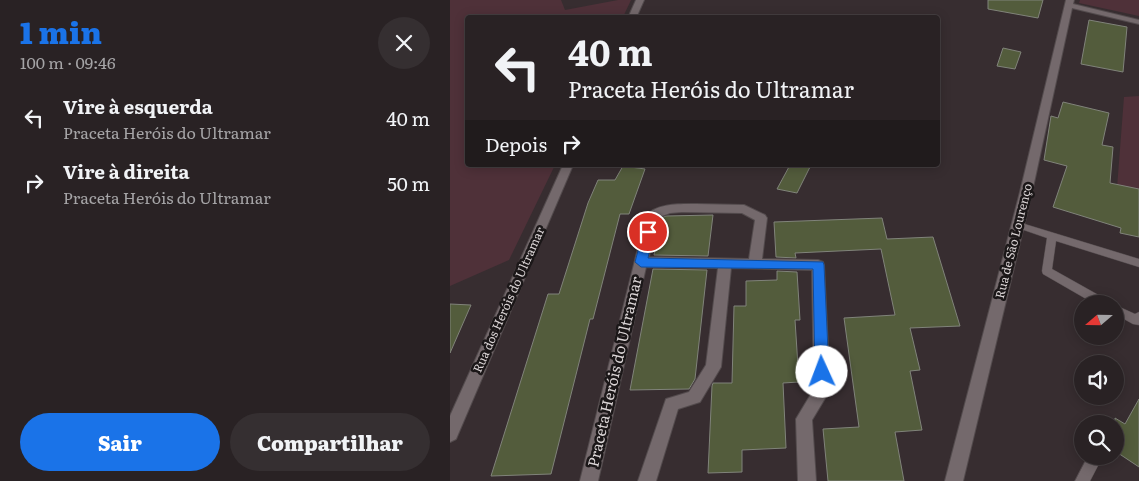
<!DOCTYPE html>
<html lang="pt">
<head>
<meta charset="utf-8">
<style>
	:root { --surface:#292224; --page:#352f31; --text:#f1f3f6; --muted:#a5a4a6; --line:#453f41; --accent:#1a73e8 }
	body { margin:0; font-family:Literata,serif; background:var(--page); color:var(--text); height:100vh; display:flex; flex-direction:column; font-size:19px; white-space:nowrap }
	* { box-sizing:border-box; margin:0 }
	p { font-size:16px; color:var(--muted) }
	.icon { flex:none; width:28px; height:28px; fill:none; stroke:currentColor; stroke-width:2; stroke-linecap:round; stroke-linejoin:round }
	.map { position:relative; flex:1; overflow:hidden }
	.side { display:flex; flex-direction:column; background:var(--surface); width:450px }
	.side>* { flex:none }
	.hud { position:absolute; left:15px; top:15px; width:475px; height:152px; border-radius:5px; box-shadow:0 2px 12px #0003,0 0 0 1px var(--line); background:#292224; color:var(--text); overflow:hidden }
	.needle { width:32px; rotate:250deg }
	.tools { position:absolute; left:624px; top:295px; display:grid; gap:10px }
	.tools a { display:grid; place-items:center; width:50px; height:50px; border-radius:50%; background:var(--surface); box-shadow:0 2px 12px #0003,0 0 0 1px var(--line); font-size:25px }
	.pin { position:absolute; display:grid; place-items:center; width:42px; height:42px; color:#fff; margin:-21px; border:2px solid #fff; border-radius:50%; box-shadow:0 1px 5px #0007 }
	.me { position:absolute; width:55px; margin:-28px; rotate:358deg; stroke-linejoin:round; filter:drop-shadow(0 0 4px #0008) }
	.turn { display:flex; align-items:center; gap:18px; height:105px; padding:0 20px; font-size:22px }
	.turn .icon { width:65px; height:65px; stroke-width:2.5 }
	.turn b { display:block; font-size:35px; line-height:42px }
	.then { display:flex; align-items:center; height:48px; padding:0 20px; background:#0003; gap:10px; font-size:19px }
	.round { display:grid; place-items:center; flex:none; width:52px; height:52px; border-radius:26px; background:var(--page) }
	.summary { display:flex; align-items:center; justify-content:space-between; height:85px; padding:0 20px }
	h1 { font-size:30px; font-weight:800; line-height:38px; color:var(--accent) }
	.action { display:flex; gap:10px; margin-top:auto; padding:10px 20px }
	.action a { flex:1; height:58px; border-radius:30px; background:var(--accent); color:#fff; font-size:20px; font-weight:800; line-height:58px; text-align:center }
	.action a+a { background:var(--page); color:var(--text) }
	ul { padding:0; list-style:none }
	li { display:flex; align-items:center; gap:15px; height:65px; padding:0 20px }
	li div { flex:1 }
	li b { display:block; font-size:19px }
	li em { font-style:normal }
	main { display:flex; flex:1; min-height:0 }
	.map>svg:first-child { display:block }
	.green { fill:#4f3139 }
	.building { fill:#535c3c; stroke:#80837a }
	.lines { fill:none; stroke-linecap:round; stroke-linejoin:round }
	.service-casing { stroke:#534b4d; stroke-width:1 }
	.minor-casing { stroke:#534b4d; stroke-width:2 }
	.tertiary-casing { stroke:#534b4d; stroke-width:2 }
	.service { fill:#74696c; fill-rule:evenodd }
	.minor { fill:#74696c; fill-rule:evenodd }
	.tertiary { fill:#74696c; fill-rule:evenodd }
	.route { fill:#1a73e8; stroke:#114b97 }
	.labels { text-anchor:middle; stroke-width:5; stroke-linejoin:round; paint-order:stroke }
	.street-label { font-size:12px; fill:#dad4d5; stroke:#1b1718 }
	.near-street-label { font-size:15px; fill:#dad4d5; stroke:#1b1718 }
</style>
</head>
<body>
<main>
<section class="side">
<div class="summary"><div><h1>1 min</h1><p>100 m · 09:46</p></div><a class="round"><svg class="icon" aria-label="close" viewBox="0 0 24 24"><path d="M6 6l12 12M18 6L6 18"/></svg></a></div>
<ul>
<li><svg class="icon" aria-label="left" viewBox="0 0 24 24"><path d="M17 20v-9H6M10 6l-5 5 5 5"/></svg><div><b>Vire à esquerda</b><p>Praceta Heróis do Ultramar</p></div><em>40 m</em></li>
<li><svg class="icon" aria-label="right" viewBox="0 0 24 24"><path d="M7 20v-9h11M14 6l5 5-5 5"/></svg><div><b>Vire à direita</b><p>Praceta Heróis do Ultramar</p></div><em>50 m</em></li>
</ul>
<div class="action"><a>Sair</a><a>Compartilhar</a></div>
</section>
<div class="map">
<svg width="689" height="481" viewBox="0 0 689 481">
	<rect width="100%" height="100%" fill="#372d30"/>
	<path class="green" d="M0,0H111L115,10L168,0H181L173,17L18,18V165H105L59,260L0,286Z
		M630,0H689V16L629,3Z
		M689,96V193L667,188L674,97Z"/>
	<path class="building" d="M538,0H593L588,18L538,9Z
		M639,20L677,27L673,72L631,64Z
		M553,48L571,52L565,69L547,66Z
		M613,102L659,113L652,145L663,147L660,183L689,189V237L670,233L671,228L603,207L617,166L594,160L601,116L608,118Z
		M340,165H361L347,193L327,189Z
		M173,166L195,169L179,214H170L143,319H140L101,474L41,476L98,294H109L138,203L148,180H165Z
		M263,215L258,256L204,255L211,218L216,216Z
		M432,218L437,239L483,237L510,326L460,328L470,370L460,371L472,430L445,432L454,481H378L373,429L409,427L394,318L445,315L431,249L345,253L346,258L326,257L324,222Z
		M203,269L257,270L245,379L239,389L180,390Z
		M327,271L347,272L350,320H345L349,382L333,383L336,448L292,450V472L258,473L262,386L263,383H282L284,306H296V281L327,280Z
		M0,304L21,305L0,353Z
		M689,399V467L665,451V418L675,424Z"/>
	<g class="lines">
		<g class="service-casing">
			<path id="service" d="M568,222L689,259V267L606,241L602,269L659,301L660,304H645L593,274L592,271L597,238L565,227L563,225Z
				M665,305L685,314L689,312V325L683,324L665,314Z
				M638,456H653L640,481H625Z"/>
		</g>
		<g class="minor-casing">
			<path id="minor" d="M616,0H624L623,4L689,20V24L622,8L582,192L513,481H495L570,192Z
				M246,204L294,205L315,215L317,218L312,259L368,260L373,262L374,265L380,390L362,420L366,481H348L346,419L364,389L362,270L281,268L271,367L250,402L228,409L206,481H188L216,399L239,392L256,365L268,268L196,267L148,481H130L196,216C206,203 231,204 246,204ZM232,212L292,213L305,220L299,259L199,257L207,218L220,213Z"/>
		</g>
		<g class="tertiary-casing">
			<path id="tertiary" d="M186,0H194L186,18H178Z
				M113,165H123L6,439L0,442V416Z"/>
		</g>
		<use href="#service" class="service"/>
		<use href="#minor" class="minor"/>
		<use href="#tertiary" class="tertiary"/>
	</g>
	<path class="route" d="M198,228L204,232L198,258L373,262L374,265L379,372L377,377L372,378L367,377L365,372L363,269L191,267L185,262L193,232Z"/>
	<g class="labels">
		<g class="street-label">
			<text transform="translate(564 241) rotate(-76)" y="4">Rua de São Lourenço</text>
			<text transform="translate(59 300) rotate(-66)" y="4">Rua dos Heróis do Ultramar</text>
		</g>
		<g class="near-street-label">
			<text transform="translate(165 372) rotate(-77)" y="5">Praceta Heróis do Ultramar</text>
		</g>
	</g>
</svg>
<div class="tools">
<a><svg class="needle" viewBox="-14 -14 28 28"><path d="M0-13l5 13h-10z" fill="#e53935"/><path d="M0 13l5-13h-10z" fill="#a5a4a6"/></svg></a>
<a><svg class="icon" aria-label="sound" viewBox="0 0 24 24"><path d="M4 9h4l5-4v14l-5-4H4zM17 9q2 3 0 6"/></svg></a>
<a><svg class="icon" aria-label="search" viewBox="0 0 24 24"><circle cx="10" cy="10" r="6"/><path d="M15 15l6 6"/></svg></a>
</div>
<div class="pin" style="left:198px;top:232px;background:#d93025"><svg class="icon" aria-label="arrive" viewBox="0 0 24 24"><path d="M6 21V4h12l-3 4 3 4H6"/></svg></div>
<svg class="me" style="left:372px;top:372px" viewBox="-20 -20 40 40"><circle r="19" fill="#fff"/><path d="M0-13L10 11 0 6-10 11z" fill="#1a73e8"/></svg>
<div class="hud">
<div class="turn"><svg class="icon" aria-label="left" viewBox="0 0 24 24"><path d="M17 20v-9H6M10 6l-5 5 5 5"/></svg><div><b>40 m</b>Praceta Heróis do Ultramar</div></div>
<div class="then">Depois<svg class="icon" aria-label="right" viewBox="0 0 24 24"><path d="M7 20v-9h11M14 6l5 5-5 5"/></svg></div>
</div>
</div>
</main>
</body>
</html>
